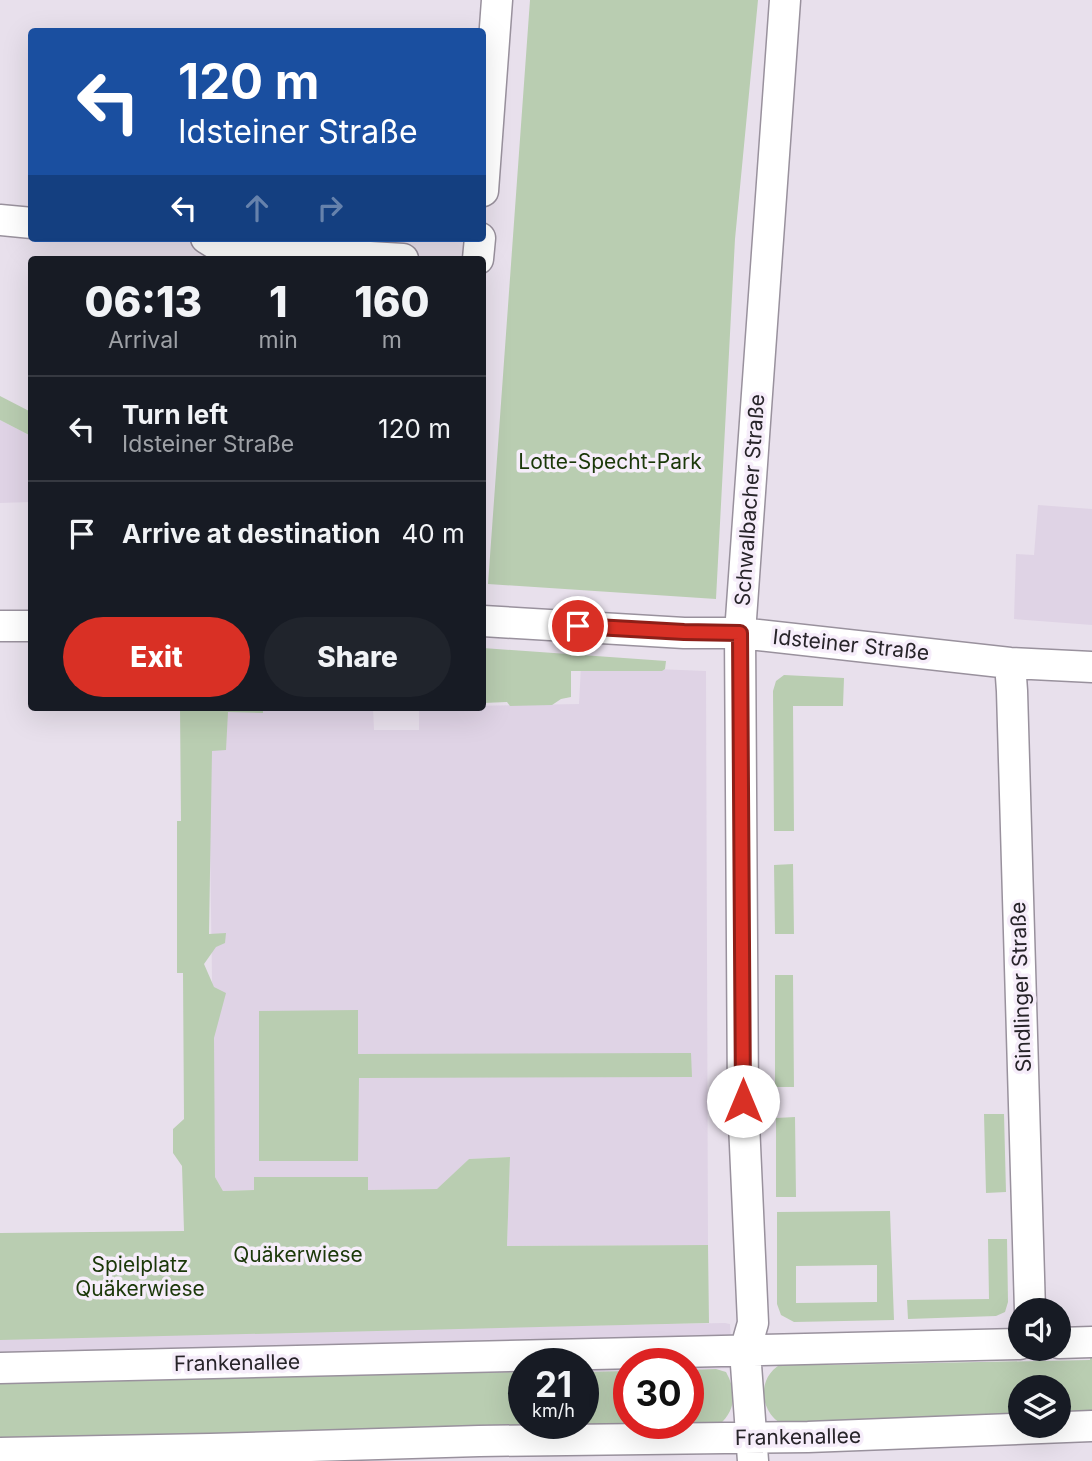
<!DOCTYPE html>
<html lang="en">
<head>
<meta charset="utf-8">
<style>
	:root { --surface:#171b24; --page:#20242c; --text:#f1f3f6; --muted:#9ea1a6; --line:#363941; --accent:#d93025 }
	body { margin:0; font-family:Inter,sans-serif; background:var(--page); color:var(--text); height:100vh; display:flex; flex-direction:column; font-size:26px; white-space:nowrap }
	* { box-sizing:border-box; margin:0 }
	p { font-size:23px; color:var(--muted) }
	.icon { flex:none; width:38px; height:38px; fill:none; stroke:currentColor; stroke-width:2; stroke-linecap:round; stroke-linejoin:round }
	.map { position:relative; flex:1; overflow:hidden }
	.sheet { position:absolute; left:28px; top:256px; width:458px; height:455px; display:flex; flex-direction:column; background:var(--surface); border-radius:7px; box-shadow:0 7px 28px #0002 }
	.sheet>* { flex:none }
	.guide { position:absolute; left:28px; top:28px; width:458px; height:214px; border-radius:7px; box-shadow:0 7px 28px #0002; background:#1a4fa0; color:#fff; overflow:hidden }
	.tools { position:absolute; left:1008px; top:1298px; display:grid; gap:14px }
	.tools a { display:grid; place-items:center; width:63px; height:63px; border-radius:50%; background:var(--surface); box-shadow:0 7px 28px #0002; font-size:35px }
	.speed { position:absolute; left:508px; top:1348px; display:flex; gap:14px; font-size:35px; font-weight:700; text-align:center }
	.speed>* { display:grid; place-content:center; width:91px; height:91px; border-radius:50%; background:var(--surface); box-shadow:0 7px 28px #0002; line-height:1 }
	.speed small { font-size:18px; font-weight:400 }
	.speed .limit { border:10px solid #d22; background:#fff; color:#111 }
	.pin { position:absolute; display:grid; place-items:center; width:60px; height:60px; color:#fff; margin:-30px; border:4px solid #fff; border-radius:50%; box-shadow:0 2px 7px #0007 }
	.me { position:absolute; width:77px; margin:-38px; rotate:0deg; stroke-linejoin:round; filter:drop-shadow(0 0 5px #0008) }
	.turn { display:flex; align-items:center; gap:24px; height:147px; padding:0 35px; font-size:32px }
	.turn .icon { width:91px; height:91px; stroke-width:2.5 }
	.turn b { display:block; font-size:49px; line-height:60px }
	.lanes { display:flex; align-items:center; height:66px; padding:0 35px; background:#0003; justify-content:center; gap:35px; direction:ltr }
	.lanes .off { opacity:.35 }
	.eta { display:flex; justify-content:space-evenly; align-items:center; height:119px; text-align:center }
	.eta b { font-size:42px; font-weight:800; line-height:49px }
	.button { display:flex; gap:14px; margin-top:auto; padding:14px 35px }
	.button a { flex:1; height:80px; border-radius:42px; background:var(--accent); color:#fff; font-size:28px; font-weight:800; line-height:80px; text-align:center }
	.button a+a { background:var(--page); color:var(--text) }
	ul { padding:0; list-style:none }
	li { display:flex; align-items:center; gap:21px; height:105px; padding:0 35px; border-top:2px solid var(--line) }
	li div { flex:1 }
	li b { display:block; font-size:26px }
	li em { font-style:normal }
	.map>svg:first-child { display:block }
	.built { fill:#dfd3e5 }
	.green { fill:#b9cdb1; fill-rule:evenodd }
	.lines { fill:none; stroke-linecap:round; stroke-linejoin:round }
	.street-casing { stroke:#99919d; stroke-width:33 }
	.street { stroke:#fff; stroke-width:30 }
	.route-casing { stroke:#8d1f18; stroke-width:18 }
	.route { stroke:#d93025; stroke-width:12 }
	.labels { text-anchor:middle; stroke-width:7; stroke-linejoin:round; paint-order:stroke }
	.park-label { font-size:21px; fill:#1b3809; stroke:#f6edfa }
	.street-label { font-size:21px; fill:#272429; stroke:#f6edfa }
</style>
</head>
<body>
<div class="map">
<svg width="1092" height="1461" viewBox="0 0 1092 1461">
	<rect width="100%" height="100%" fill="#e8e0ec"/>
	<path class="built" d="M0,420L31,436V502L0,503Z
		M1038,505L1092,509V625L1014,619L1016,554L1034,555Z
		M581,666L706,671L708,1245L507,1246L510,1157L469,1159L438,1189L368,1190V1177H255L254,1190L223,1191L215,1177L208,710L373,707L374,730H419V707L579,704Z
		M725,1323L730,1324L733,1368L688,1370V1363H628V1371L583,1372V1363H523V1373L0,1381V1336Z"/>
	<path class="green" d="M530,0H758L735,239L716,599L488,584Z
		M0,396L31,412V436L0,420Z
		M483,648L666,661L665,669L662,671H571V697L561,699L552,705L510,706L507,702L483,703Z
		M784,675L844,678L843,706H793L794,831H774L773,691L776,681Z
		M180,707H263V713L228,712L226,750L212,751L209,934L226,933L225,943L216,947L204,964L214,987L226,993L214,1038L215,1177L223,1191L254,1190V1177H368V1190L437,1189L469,1159L510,1157L507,1246L708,1245L709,1323L0,1340V1233L184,1231L182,1166L173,1153V1129L184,1119L183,973H177V821H181Z
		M793,864L794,934H775L774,865Z
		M775,975H793L794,1087H775Z
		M358,1010V1054L691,1053L692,1077L359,1078L358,1161H259V1011Z
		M984,1114H1004L1006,1192L986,1193Z
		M795,1117L796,1197H776V1118Z
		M890,1211L894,1320L794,1322L781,1315L777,1304V1212ZM877,1265V1302L796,1303V1266Z
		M988,1239H1007L1008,1302L1005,1312L996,1316L908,1319L907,1300L989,1299Z
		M1090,1350H1092V1414L1059,1415V1388H1020V1416C971,1417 920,1416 871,1419C853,1421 806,1431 792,1428C761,1421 753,1380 781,1364C794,1356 813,1358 828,1357V1365L1090,1360Z
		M716,1369L726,1372C737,1392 736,1410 719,1425L0,1446V1381L523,1372V1423H583V1372L628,1371V1423H688V1370Z"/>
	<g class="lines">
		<g class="street-casing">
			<path id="street" d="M483,191L497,0
				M0,220L32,223
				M206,238L222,248L403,259
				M478,259L480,238
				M483,621L684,633H740L1010,663L1092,667
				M0,626H32
				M1010,663L1012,691L1030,1311
				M1059,1343L1092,1342
				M0,1368L1020,1344
				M0,1453L210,1449L479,1441L808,1437L1092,1426
				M753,1461L745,1351L753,1323L743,1101L740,633L785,0"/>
		</g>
		<use href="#street" class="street"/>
	</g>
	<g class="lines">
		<g class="route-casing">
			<path id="route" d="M578,626L684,632L740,633L743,1101"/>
		</g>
		<use href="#route" class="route"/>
	</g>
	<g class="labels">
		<g class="park-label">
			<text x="610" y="469">Lotte-Specht-Park</text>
			<text x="298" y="1262">Quäkerwiese</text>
			<text x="140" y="1272">Spielplatz<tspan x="140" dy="24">Quäkerwiese</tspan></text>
		</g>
		<g class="street-label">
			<text transform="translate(750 500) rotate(-86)" y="7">Schwalbacher Straße</text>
			<text transform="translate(851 645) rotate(6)" y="7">Idsteiner Straße</text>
			<text transform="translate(1021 987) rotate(-92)" y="7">Sindlinger Straße</text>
			<text transform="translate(237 1363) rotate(-1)" y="7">Frankenallee</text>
			<text transform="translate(798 1437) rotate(-1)" y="7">Frankenallee</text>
		</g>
	</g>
</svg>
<div class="tools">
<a><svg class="icon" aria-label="sound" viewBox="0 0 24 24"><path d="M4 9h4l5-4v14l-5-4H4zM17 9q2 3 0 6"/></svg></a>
<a><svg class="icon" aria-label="layers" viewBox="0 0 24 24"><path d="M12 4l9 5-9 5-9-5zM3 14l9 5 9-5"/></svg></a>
</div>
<div class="speed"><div>21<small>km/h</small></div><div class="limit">30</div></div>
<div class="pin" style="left:578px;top:626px;background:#d93025"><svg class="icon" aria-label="arrive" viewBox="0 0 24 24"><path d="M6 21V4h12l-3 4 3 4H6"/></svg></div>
<svg class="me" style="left:743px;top:1101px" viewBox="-20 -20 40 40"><circle r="19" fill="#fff"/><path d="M0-13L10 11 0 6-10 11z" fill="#d93025"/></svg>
<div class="guide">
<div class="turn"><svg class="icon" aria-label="left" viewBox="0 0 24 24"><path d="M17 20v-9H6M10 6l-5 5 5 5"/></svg><div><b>120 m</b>Idsteiner Straße</div></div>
<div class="lanes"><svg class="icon" aria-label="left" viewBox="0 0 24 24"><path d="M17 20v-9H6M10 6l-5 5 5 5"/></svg><svg class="icon off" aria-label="ahead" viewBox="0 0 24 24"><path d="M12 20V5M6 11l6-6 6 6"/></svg><svg class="icon off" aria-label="right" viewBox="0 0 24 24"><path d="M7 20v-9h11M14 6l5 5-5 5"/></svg></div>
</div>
<section class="sheet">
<div class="eta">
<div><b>06:13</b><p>Arrival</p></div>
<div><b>1</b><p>min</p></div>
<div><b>160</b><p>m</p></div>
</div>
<ul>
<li><svg class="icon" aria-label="left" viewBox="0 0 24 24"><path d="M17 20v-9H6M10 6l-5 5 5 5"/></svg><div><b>Turn left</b><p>Idsteiner Straße</p></div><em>120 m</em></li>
<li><svg class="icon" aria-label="arrive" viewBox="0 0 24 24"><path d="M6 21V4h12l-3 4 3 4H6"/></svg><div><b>Arrive at destination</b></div><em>40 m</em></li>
</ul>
<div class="button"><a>Exit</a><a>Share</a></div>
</section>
</div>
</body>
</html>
